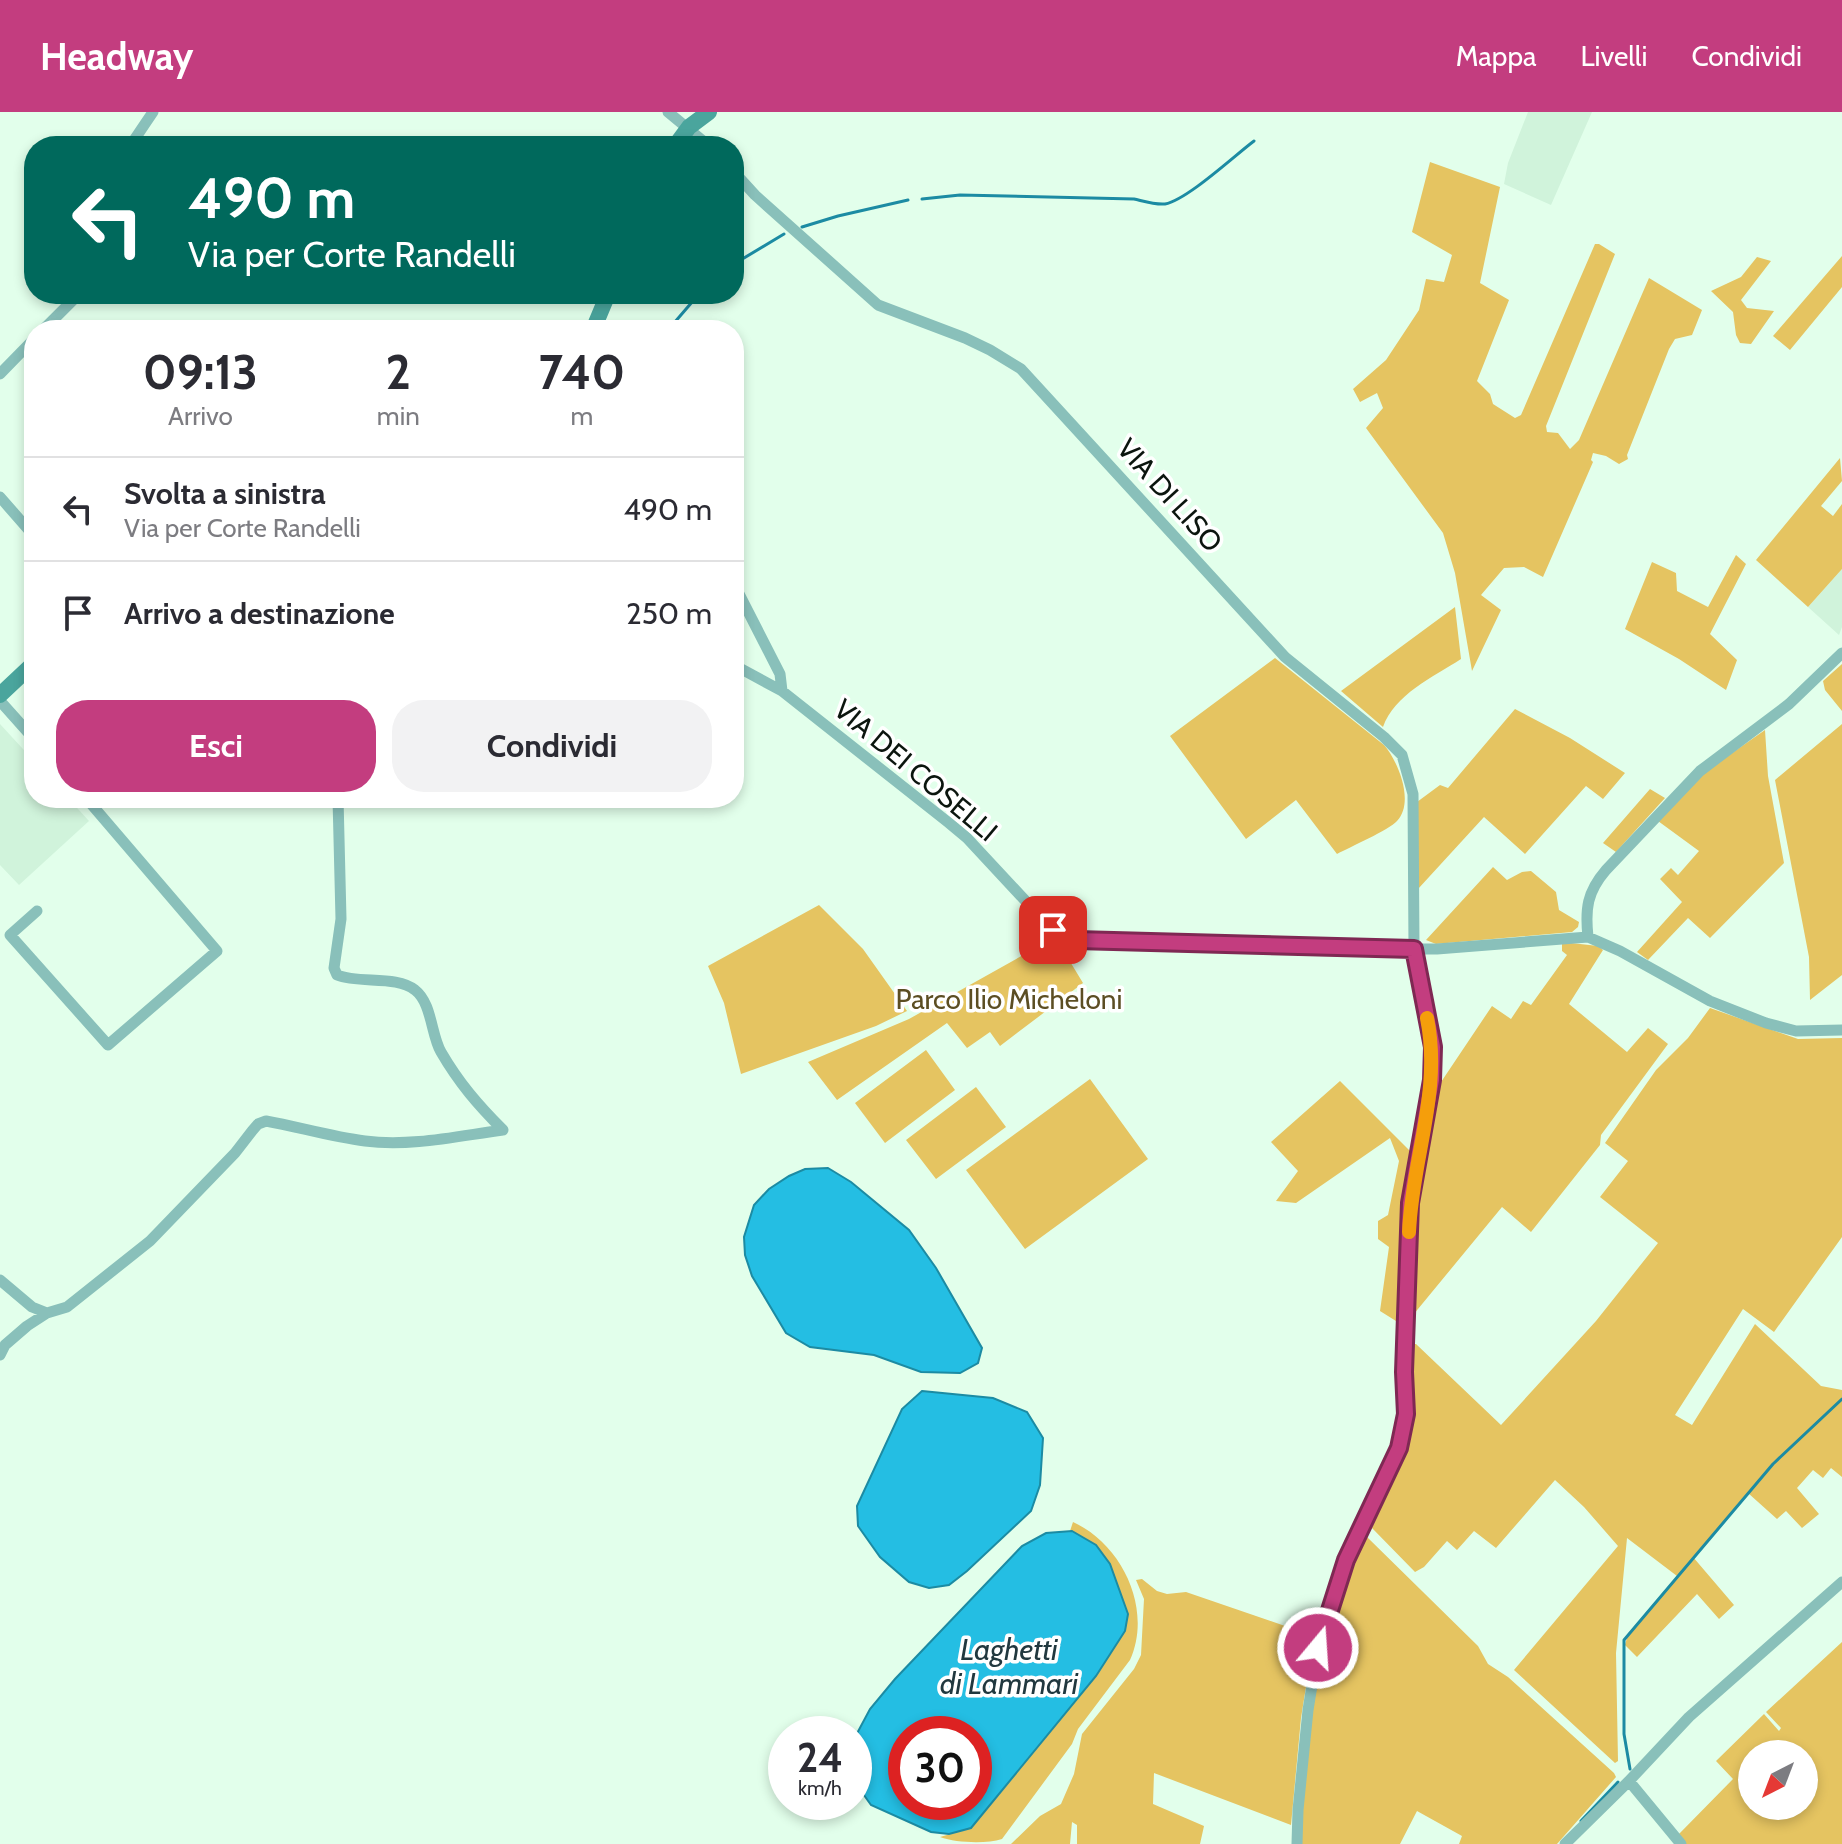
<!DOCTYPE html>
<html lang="it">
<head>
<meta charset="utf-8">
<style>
	:root { --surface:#fff; --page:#f2f2f3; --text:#2b2b33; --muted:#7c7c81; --line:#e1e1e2; --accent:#c33d7f }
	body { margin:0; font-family:Cabin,sans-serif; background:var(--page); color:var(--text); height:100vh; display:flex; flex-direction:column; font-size:30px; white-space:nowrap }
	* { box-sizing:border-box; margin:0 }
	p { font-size:26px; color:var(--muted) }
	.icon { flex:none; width:44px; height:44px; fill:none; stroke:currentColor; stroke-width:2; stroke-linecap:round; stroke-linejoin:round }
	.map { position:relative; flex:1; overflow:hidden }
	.drawer { position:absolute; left:24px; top:208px; width:720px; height:488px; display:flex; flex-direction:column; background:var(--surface); border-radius:32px; box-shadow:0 4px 12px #0003 }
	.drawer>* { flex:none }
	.banner { position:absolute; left:24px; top:24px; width:720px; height:168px; border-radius:32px; box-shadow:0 4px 12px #0003; background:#00695c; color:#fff; overflow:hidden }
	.needle { width:52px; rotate:222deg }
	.tools { position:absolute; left:1738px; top:1628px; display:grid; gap:16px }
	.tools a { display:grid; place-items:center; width:80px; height:80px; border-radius:50%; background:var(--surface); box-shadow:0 4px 12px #0003; font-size:40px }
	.speed { position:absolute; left:768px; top:1604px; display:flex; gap:16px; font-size:40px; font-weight:700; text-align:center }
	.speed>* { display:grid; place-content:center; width:104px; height:104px; border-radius:50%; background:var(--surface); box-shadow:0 4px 12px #0003; line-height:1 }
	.speed small { font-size:20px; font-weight:400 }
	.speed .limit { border:12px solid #d22; background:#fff; color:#111 }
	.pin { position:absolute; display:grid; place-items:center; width:68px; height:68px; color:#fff; margin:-34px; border-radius:16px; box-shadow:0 4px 12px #0006 }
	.me { position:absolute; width:88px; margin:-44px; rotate:18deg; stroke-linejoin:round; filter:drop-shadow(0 0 6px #0008) }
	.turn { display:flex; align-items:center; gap:28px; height:168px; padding:0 32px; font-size:36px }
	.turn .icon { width:104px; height:104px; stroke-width:2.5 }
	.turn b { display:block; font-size:56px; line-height:68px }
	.eta { display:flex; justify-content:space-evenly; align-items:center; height:136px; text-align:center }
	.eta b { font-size:48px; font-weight:700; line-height:56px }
	.action { display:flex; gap:16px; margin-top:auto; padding:16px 32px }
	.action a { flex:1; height:92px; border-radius:32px; background:var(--accent); color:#fff; font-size:32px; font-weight:700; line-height:92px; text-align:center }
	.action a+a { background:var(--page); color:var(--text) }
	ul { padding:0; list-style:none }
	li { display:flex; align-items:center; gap:24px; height:104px; padding:0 32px; border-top:2px solid var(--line) }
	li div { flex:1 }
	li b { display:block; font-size:30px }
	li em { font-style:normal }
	header { display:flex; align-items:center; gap:48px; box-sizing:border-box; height:112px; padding:0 40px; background:var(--accent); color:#fff }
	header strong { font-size:38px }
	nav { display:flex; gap:44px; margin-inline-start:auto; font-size:28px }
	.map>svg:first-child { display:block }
	.built { fill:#d0f3db }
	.green { fill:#e5c461; fill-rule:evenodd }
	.water { fill:#24bee3; stroke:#1c8ba3; stroke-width:2; fill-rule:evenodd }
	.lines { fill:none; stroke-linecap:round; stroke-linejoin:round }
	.stream { stroke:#1c8ba3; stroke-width:3 }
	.street { stroke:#89c0ba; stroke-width:11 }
	.secondary { stroke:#4aa59d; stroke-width:16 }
	.route-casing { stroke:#7f2853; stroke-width:20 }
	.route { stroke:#c33d7f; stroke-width:14 }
	.slow { stroke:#f59e0b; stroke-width:14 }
	.labels { text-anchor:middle; stroke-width:7; stroke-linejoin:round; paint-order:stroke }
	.street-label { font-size:28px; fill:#0b150e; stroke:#fff }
	.park-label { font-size:28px; fill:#5c4e23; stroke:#fff }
	.water-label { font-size:30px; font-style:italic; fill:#21383f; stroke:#fff }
</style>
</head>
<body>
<header>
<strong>Headway</strong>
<nav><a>Mappa</a><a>Livelli</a><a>Condividi</a></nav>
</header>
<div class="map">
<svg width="1842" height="1732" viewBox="0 0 1842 1732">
	<rect width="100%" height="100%" fill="#e2ffeb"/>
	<path class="built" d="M1528,0H1592L1551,93L1504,72L1508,51Z
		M1842,457V515L1839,523L1808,495Z
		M0,612L34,649V686H68L89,709L19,773L0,753Z"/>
	<path class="green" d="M1430,50L1500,75L1480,171L1509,188L1477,269L1490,282L1493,292L1515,306L1521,303L1595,132H1599L1615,142L1546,314L1547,320L1558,321L1570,337L1579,328L1649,166L1702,198L1692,223L1675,227L1669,237L1627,343L1628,347L1619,352L1606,344L1593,341L1591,348L1593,350L1543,465L1524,455L1504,456L1481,483L1501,498L1472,559L1455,461L1443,421L1366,316L1383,296L1377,281L1360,290L1353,277L1386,248L1419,198L1426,167L1444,170L1452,143L1412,120Z
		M1842,144V175L1790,238L1773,224Z
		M1757,145L1771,149L1741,188L1747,196L1774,199L1751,232L1740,231L1736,223L1733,200L1711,179L1741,165Z
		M1840,346L1842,369L1821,394L1833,404L1842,392V457L1808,495L1756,448Z
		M1736,443L1746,452L1710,522L1737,548L1726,578L1679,547L1625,517L1652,450L1676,461L1677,479L1708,495Z
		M1455,495L1461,547C1433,565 1394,583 1383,615L1341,579Z
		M1275,546L1384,633C1398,649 1415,690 1397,709C1389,718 1350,735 1337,742L1296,688L1246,727L1170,624Z
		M1842,552V599L1825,578L1823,569Z
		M1515,597L1570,626L1625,661L1603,687L1586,674L1525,742L1484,705L1418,777L1417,690L1440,673L1448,676Z
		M1842,612V863L1810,888L1809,845L1775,668Z
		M1765,618L1768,664L1784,751L1710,826L1688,806L1648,848L1637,840L1682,790L1660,767L1671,756L1678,763L1699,739L1658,709L1705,660Z
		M1650,677L1665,686L1616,740L1603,731Z
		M1493,755L1507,768L1522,760L1531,759L1556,780L1559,798L1579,810L1578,815L1572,820L1436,832L1426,828Z
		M819,793L863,837L907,899L876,914L741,962L724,891L708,854Z
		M1050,828L1063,838L1083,871L1000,934L990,920L967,936L947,911L837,988L808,950L909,907Z
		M1562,830L1598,834L1603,838L1569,892L1627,940L1648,916L1668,932L1601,1023L1600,1033L1531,1120L1502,1095L1404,1214L1412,1086L1433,982L1492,894L1511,907L1523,889L1531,893L1567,843L1562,839Z
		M1710,896L1798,927L1842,926V1125L1774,1220L1743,1197L1675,1303L1692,1313L1755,1212L1821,1274L1842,1278V1365L1831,1356L1823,1366L1813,1358L1797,1376L1819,1402L1802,1416L1786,1399L1777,1407L1748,1381L1693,1445L1734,1493L1719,1507L1697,1482L1637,1545L1625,1533L1628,1522L1677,1464L1627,1426L1616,1541L1618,1649L1615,1651L1514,1558L1618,1434L1584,1395L1555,1368L1496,1436L1474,1419L1457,1438L1447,1429L1424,1455L1415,1460L1372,1416L1399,1343L1407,1232H1416L1501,1313L1596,1209L1658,1131L1600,1085L1628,1049L1605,1031L1656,958L1688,926Z
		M926,938L955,978L885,1031L855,991Z
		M1090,967L1148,1047L1025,1137L966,1058Z
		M1340,969L1410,1039L1396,1209L1380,1199L1389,1135L1378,1127V1109L1388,1103L1399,1049L1390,1026L1296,1091L1276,1089L1298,1059L1271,1030Z
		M976,975L1006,1015L936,1067L906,1028Z
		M1073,1410C1122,1432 1153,1497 1130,1548L1078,1617L1072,1632L1002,1727C986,1732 957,1731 940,1725L971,1716L982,1703L1096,1564L1128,1502L1122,1488L1072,1419H1070Z
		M1367,1425L1478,1534L1488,1552L1508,1565L1614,1661L1616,1665L1557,1732H1459L1462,1724L1417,1699L1400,1732H1301L1303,1679L1319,1544L1352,1449L1361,1428Z
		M1142,1467L1157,1479L1167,1482L1186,1480L1285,1514L1305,1510L1313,1513L1321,1506L1310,1550L1301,1606L1291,1713L1154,1661L1153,1692L1204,1714L1200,1732H1077V1713L1072,1710L1070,1732H1011L1040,1704L1061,1692L1074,1662L1082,1622L1134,1557L1141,1543L1144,1487L1136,1468Z
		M1842,1530V1732H1685L1678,1723L1733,1667L1716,1649L1764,1602L1779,1619L1781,1616L1766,1600ZM1766,1633L1773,1642H1804V1694H1752V1660L1748,1663L1743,1656L1752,1646V1642H1756Z"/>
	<path class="water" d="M828,1056L851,1070L909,1118L936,1156L982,1236L978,1251L960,1261L921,1260L874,1243L810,1235L786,1221L752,1164L745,1143L744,1125L754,1093L769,1077L789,1064L805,1057Z
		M922,1279L993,1286L1027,1300L1043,1326L1040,1373L1031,1399L967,1459L949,1473L929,1476L909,1470L880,1445L858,1414L857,1394L902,1297Z
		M1072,1419L1096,1433L1110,1452L1128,1502L1125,1519L1096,1564L971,1716L949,1722L931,1720L871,1693L854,1669V1627L870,1597L895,1567L1022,1434L1046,1421ZM906,1622H974V1690H906Z"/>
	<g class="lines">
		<path class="stream" d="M922,87L960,83L1134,87C1143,89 1155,93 1165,92C1187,88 1234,44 1254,29
			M802,115L838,104L908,88
			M734,152L784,122
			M668,218L699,182
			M1630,1657L1624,1622V1528L1773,1352L1842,1287
			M1581,1709L1618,1670"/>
		<path class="street" d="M668,0L709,34
			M130,34L153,0
			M734,60L755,83L878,193L965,226L990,238L1021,257L1285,545L1384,625L1402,643L1413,682L1414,837L1433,935L1432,968L1410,1091L1404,1260L1406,1302L1399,1336L1346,1448L1318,1536L1308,1598L1298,1698L1297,1732
			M43,218L79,182
			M0,262L34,227
			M0,385L34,424
			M734,472L780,562L782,579
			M734,553L782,579L949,711L967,726L1047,812L1066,825L1076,828L1437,837L1588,825L1620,839L1710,889L1766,911L1796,919L1842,918
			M0,589L34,627
			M338,686L341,807L334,856L337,863C359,872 397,863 415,878C432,891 431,923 441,940C459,971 478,993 503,1018
			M37,799L10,823L108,933L217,839L86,686
			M1588,825C1585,797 1587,780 1606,758L1700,659L1789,592L1842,541
			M0,1168L32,1195L47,1201
			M0,1243L5,1233L27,1214L47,1201L67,1195L150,1129L235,1041L252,1019L258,1012L266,1009C299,1015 332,1025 365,1029C410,1035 458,1024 503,1018
			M1565,1732L1629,1669
			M1681,1732L1629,1669L1689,1605L1842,1470"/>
		<path class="secondary" d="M675,34L689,15L709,0
			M593,218L608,182
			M0,583L34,551"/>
	</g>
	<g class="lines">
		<g class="route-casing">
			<path id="route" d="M1053,818L1076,828L1414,837L1433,935L1432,968L1410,1091L1404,1260L1406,1302L1399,1336L1346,1448L1318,1536"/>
		</g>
		<use href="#route" class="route"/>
		<path class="slow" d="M1409,1120C1412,1046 1442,980 1427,906"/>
	</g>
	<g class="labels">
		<g class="street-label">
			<text transform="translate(1170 383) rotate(48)" y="10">VIA DI LISO</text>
			<text transform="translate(916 658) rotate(40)" y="10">VIA DEI COSELLI</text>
		</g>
		<g class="park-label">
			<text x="1009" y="897">Parco Ilio Micheloni</text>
		</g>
		<g class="water-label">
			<text x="1009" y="1548">Laghetti<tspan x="1009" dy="34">di Lammari</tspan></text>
		</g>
	</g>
</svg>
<div class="tools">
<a><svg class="needle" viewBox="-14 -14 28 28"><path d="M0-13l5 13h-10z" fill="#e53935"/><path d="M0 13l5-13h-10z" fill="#7c7c81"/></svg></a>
</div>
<div class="speed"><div>24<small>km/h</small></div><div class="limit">30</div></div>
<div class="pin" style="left:1053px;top:818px;background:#d93025"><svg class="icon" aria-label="arrive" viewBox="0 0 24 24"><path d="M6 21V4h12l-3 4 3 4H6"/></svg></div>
<svg class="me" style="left:1318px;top:1536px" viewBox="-20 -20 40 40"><circle r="17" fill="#c33d7f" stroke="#fff" stroke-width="3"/><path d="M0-11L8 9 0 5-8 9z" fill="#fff"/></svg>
<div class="banner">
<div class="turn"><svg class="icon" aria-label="left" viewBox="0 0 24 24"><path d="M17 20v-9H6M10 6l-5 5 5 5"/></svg><div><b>490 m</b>Via per Corte Randelli</div></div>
</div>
<section class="drawer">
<div class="eta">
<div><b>09:13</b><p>Arrivo</p></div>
<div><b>2</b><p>min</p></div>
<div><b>740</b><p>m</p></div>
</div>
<ul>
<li><svg class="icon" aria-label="left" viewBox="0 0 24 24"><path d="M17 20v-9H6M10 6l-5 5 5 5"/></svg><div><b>Svolta a sinistra</b><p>Via per Corte Randelli</p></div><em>490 m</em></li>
<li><svg class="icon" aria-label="arrive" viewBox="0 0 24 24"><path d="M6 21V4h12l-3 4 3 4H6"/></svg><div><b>Arrivo a destinazione</b></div><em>250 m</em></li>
</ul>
<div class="action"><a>Esci</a><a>Condividi</a></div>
</section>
</div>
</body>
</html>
